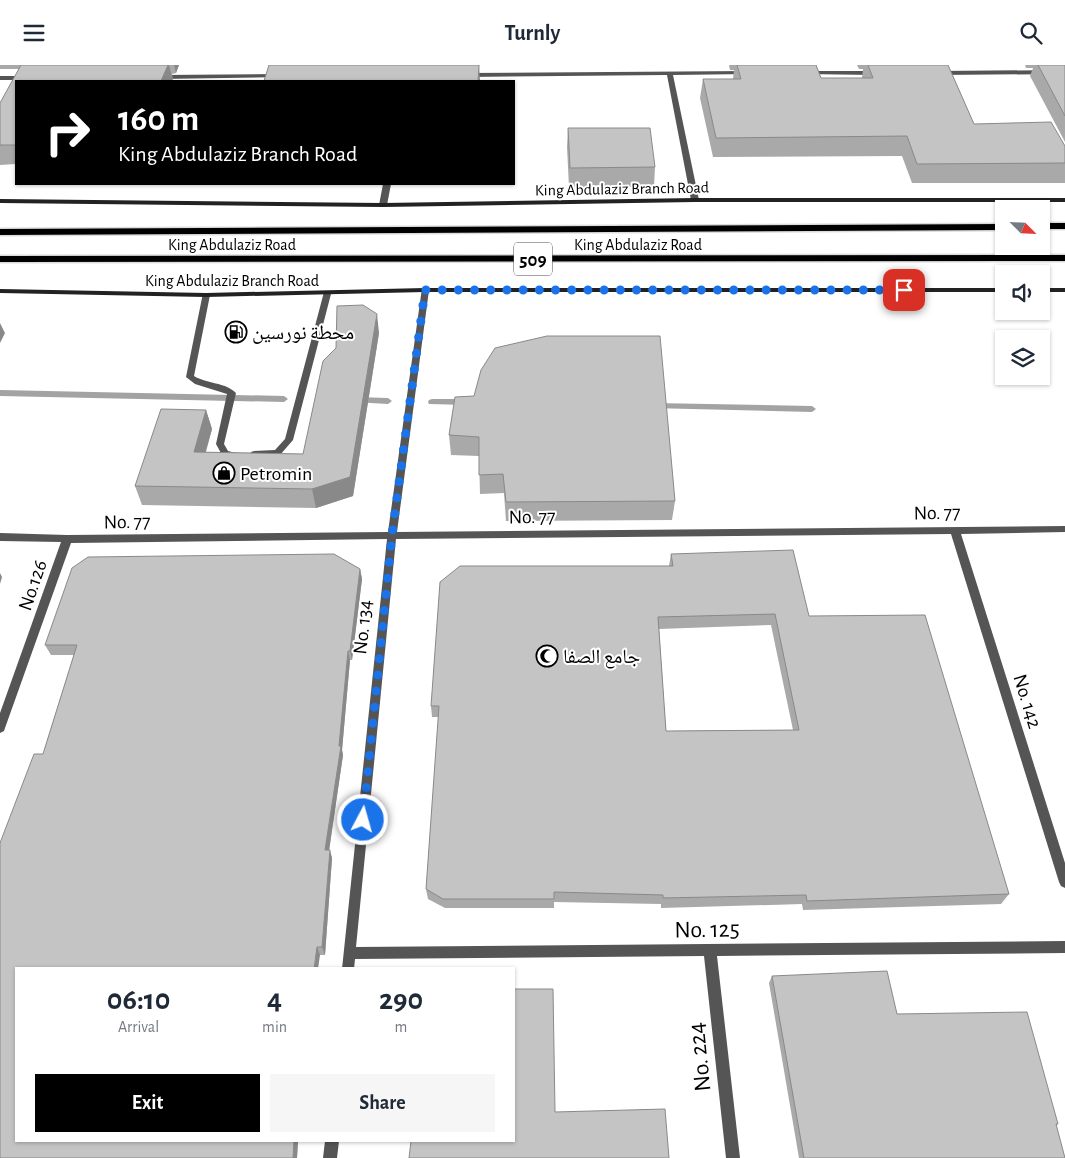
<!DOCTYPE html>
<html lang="en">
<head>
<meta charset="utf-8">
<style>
	:root { --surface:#fff; --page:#f6f6f7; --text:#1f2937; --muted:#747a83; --accent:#000 }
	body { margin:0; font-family:"Alegreya Sans","Noto Naskh Arabic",sans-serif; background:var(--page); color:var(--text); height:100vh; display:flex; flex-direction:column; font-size:19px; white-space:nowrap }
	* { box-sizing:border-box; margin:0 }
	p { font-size:16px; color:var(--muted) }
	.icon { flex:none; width:28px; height:28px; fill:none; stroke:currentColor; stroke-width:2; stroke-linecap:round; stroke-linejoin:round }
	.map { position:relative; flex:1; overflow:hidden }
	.drawer { position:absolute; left:15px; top:902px; width:500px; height:175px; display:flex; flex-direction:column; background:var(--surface); border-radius:0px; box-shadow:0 1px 4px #0004 }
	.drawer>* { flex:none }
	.top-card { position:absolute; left:15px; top:15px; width:500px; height:105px; border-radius:0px; box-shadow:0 1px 4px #0004; background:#000; color:#fff; overflow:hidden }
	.needle { width:32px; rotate:114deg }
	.controls { position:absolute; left:995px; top:135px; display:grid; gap:10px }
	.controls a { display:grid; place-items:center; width:55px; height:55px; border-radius:0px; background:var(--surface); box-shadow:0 1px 4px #0004; font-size:25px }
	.pin { position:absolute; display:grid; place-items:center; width:42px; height:42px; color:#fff; margin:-21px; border-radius:10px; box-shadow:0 2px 8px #0006 }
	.me { position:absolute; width:55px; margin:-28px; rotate:6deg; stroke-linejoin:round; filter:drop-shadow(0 0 4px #0008) }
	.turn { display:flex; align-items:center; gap:18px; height:105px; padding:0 20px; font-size:22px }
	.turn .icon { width:65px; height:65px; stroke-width:2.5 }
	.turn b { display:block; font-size:35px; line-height:42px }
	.eta { display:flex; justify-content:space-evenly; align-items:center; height:85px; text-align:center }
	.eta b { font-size:30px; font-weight:700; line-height:35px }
	.cta { display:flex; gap:10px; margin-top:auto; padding:10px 20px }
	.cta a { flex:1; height:58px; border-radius:0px; background:var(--accent); color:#fff; font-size:20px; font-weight:700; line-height:58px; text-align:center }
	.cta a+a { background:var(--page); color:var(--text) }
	header { display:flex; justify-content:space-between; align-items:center; height:65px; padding:0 20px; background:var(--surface); font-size:22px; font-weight:700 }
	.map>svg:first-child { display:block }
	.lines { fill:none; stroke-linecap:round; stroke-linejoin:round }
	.stream { fill:#a3a3a3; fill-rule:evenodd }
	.primary-casing { stroke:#dbdbdb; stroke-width:3 }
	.lane { fill:#555; fill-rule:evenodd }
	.street { fill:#555; fill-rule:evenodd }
	.secondary { fill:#222; fill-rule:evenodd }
	.primary { fill:#000; fill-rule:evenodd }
	.wall { fill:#a9a9a9; fill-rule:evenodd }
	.shaded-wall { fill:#898989 }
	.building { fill:#c4c4c4; stroke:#898989; fill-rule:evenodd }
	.route { stroke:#1a73e8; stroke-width:9; stroke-dasharray:0 16.2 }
	.labels { text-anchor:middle; stroke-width:4; stroke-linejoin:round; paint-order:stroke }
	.far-street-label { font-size:16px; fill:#000; stroke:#fff }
	.shield { fill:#fff; stroke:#4c4c4c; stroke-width:1 }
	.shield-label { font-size:19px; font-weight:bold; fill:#000 }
	.poi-label { font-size:20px; fill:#000; stroke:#fff; text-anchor:start }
	.street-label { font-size:20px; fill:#000; stroke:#fff }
	.near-street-label { font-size:24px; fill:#000; stroke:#fff }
</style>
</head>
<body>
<header><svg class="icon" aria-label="menu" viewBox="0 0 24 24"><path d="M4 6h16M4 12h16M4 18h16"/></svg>Turnly<svg class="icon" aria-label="search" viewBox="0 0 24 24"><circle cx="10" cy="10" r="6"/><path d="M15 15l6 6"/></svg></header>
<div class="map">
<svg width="1065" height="1093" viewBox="0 0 1065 1093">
	<rect width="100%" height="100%" fill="#fff"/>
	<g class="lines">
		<path class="stream" d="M0,325L284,331L288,334L284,337L0,331Z
			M356,332L388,333L392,336L388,339L353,337V333Z
			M432,334H466L470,337L466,340L429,339L428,337L429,335Z
			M653,338L812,341L816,344L812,347L650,343L649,341L650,339Z"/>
		<g class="primary-casing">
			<path id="primary" d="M1041,158H1065V164H1041Z
				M1004,159V165L0,170V164Z
				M1065,190V196L0,197V191Z"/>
		</g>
		<path class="lane" d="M383,119H391L387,140L383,142L379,140Z
			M324,227H330L331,229L293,375L280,390L251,391L250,389L251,387L254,386L275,385L285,374Z
			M203,228H209L210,230L194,311C207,319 225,317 236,328L224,379L228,386L240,389L241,391L240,393L237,394L222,390L216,379L227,329L195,319L186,312Z"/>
		<path class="street" d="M1065,5V9L939,10L936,8L939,6Z
			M747,6L749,7V9L673,10L699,135L695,137L691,135L667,10L466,12L463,10L466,8Z
			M806,6H874L877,8L874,10L804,9V7Z
			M279,9L282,11L281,12L161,14L158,12L161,10Z
			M0,11H27L30,13L27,15H0Z
			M422,223H428L429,225L397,467L1065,461V467L961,469L1065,798V823L1061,821L1059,817L951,469L396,474L356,882L1065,876V888L717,891L740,1093H726L704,891L355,894L354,904H342L387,474L71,478L5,663L4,666L0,668V648L61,477L0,476V468L67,470L388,467Z
			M325,1076H339L337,1093H323Z"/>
		<path class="secondary" d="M695,133H1065V137H695L383,142L0,138V134L383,138Z
			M425,223H1004V227H425L206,232L0,228V224L206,228Z
			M1041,223H1065V227H1041Z"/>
		<use href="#primary" class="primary"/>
	</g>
	<path class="wall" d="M0,0H179L176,8L172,9L173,16H16V99L0,100V38L19,4H0Z
		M729,0H816L821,13H862L863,4H859L857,0H948L974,59L1065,81V118H912L902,91L713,92L700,33L703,14H733L734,5H730Z
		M1025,0H1065V77L1030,11L1033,3H1026Z
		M568,63L655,102L654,122H569L567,82Z
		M379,268L353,431L316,443L142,440L135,421L206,345L212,364L206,387L303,389Z
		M455,332L675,436L672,455L506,456L504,428L480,429L479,391L451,390L449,370Z
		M671,489L809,551L1009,829L1001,839L803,845L802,839L661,843V839L554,837V843H445L428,834L426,824L439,652H432L431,641L669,501ZM771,560L793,665L666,666L659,564Z
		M360,504L362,514L352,595H350L342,685L343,690L329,785L332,793L325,890H320L16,1076H298L297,1093H0L43,689L74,590H51L45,580Z
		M772,911L897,949L1058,1059L1056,1060L1065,1093H799L769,918Z"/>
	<path class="shaded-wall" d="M168,0H169L173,16H161Z
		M174,0H179L176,8Z
		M479,0L480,16H478Z
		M377,249L379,268L353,431L316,443L312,424Z
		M0,258L5,268L0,278Z
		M206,345L212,364L200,406L194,387Z
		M360,504L362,514L352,595L350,586Z
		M0,508L2,512L0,519Z
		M348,586L350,595L342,685L343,690L328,793L325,785Z
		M330,785L332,793L325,890L322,882Z
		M317,882L320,890L318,904H314Z
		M294,1076H298L297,1093H293Z"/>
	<path class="building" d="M21,0H168L161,16H16V80H0V38Z
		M269,0H479L478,16H264Z
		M737,0H816L821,13H873L868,0H948L974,59L1051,57L1065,81V98L917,99L907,71L716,73L703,14H741Z
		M1038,0H1065V51Z
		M568,63H650L655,102L570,103Z
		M363,240L377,249L350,412L312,424L135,421L161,344L206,345L194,387L303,389L323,296L336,283L337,241Z
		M547,271H660L675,436L506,437L503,409L479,410V372L449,370L455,332L474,331L481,305L495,283Z
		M793,485L809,551L925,550L1009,829L807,836L806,830L663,833V830L554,827V834H443L426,824L439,641H431L440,517L460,501H673L671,489ZM775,549L799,665L666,666L658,552Z
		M334,489L360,504L350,586H348L339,681H341L325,785H330L322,882H317L314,904H16V1076H294L293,1093H0V778L34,689H43L77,580H45L72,503L88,492Z
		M887,906L897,949L1027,947L1058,1059H1056L1065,1093H804L772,911Z
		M514,924H553L555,1047L665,1044L669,1093H409L411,1076H514Z"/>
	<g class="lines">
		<path class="route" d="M363,755L392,470L425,225H904"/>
	</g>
	<defs>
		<g id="fuel-ring" transform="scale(1.125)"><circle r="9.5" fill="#fff" stroke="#000" stroke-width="1.5"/><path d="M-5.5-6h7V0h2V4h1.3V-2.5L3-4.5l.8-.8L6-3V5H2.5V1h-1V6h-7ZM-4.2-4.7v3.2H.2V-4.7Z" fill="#000"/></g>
		<g id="shop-ring" transform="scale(1.125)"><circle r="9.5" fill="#fff" stroke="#000" stroke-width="1.5"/><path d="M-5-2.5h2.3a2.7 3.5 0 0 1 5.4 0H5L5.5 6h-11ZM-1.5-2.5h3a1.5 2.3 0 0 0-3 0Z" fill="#000"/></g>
		<g id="mosque-ring" transform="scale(1.125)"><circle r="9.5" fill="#fff" stroke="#000" stroke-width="1.5"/><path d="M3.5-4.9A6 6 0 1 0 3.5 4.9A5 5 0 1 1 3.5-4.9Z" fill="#000"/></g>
	</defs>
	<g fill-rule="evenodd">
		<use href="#fuel-ring" x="236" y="267"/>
		<use href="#shop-ring" x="224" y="408"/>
		<use href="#mosque-ring" x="547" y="591"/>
	</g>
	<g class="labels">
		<g class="far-street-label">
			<text transform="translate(622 123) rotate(-1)" y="6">King Abdulaziz Branch Road</text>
			<text x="232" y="185">King Abdulaziz Road</text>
			<text x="638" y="185">King Abdulaziz Road</text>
			<text x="232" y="221">King Abdulaziz Branch Road</text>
		</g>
		<rect class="shield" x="514" y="177.5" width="38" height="33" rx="4"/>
		<g class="shield-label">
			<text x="533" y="201">509</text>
		</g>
		<g class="poi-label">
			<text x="252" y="274">محطة نورسين</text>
			<text x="240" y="415">Petromin</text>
			<text x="563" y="598">جامع الصفا</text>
		</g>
		<g class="street-label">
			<text transform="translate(937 447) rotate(-1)" y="7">No. 77</text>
			<text transform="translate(532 451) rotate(-1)" y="7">No. 77</text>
			<text transform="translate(127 456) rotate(-1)" y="7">No. 77</text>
			<text transform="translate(32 520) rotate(-71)" y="7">No.126</text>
			<text transform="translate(362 562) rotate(-84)" y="7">No. 134</text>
			<text transform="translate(1028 636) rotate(73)" y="7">No. 142</text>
		</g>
		<g class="near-street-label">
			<text transform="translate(707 864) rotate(-1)" y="8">No. 125</text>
			<text transform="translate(699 992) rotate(-96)" y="8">No. 224</text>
		</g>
	</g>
</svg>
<div class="controls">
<a><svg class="needle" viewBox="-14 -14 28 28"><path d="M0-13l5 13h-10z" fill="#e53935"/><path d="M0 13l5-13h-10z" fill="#747a83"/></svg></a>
<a><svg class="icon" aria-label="sound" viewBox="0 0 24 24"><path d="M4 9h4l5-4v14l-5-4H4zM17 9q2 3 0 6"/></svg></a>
<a><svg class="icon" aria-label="layers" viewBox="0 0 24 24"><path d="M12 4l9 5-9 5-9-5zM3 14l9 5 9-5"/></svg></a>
</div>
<div class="pin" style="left:904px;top:225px;background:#d93025"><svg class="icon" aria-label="arrive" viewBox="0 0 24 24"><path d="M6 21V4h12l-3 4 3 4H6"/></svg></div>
<svg class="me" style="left:363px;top:755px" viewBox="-20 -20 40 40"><circle r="17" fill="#1a73e8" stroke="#fff" stroke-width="3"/><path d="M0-11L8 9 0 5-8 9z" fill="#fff"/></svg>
<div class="top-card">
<div class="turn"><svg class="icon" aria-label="right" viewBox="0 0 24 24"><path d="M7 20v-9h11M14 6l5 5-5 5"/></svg><div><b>160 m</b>King Abdulaziz Branch Road</div></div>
</div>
<section class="drawer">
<div class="eta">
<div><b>06:10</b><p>Arrival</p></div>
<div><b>4</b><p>min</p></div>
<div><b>290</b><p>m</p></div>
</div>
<div class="cta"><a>Exit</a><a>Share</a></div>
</section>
</div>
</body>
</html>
